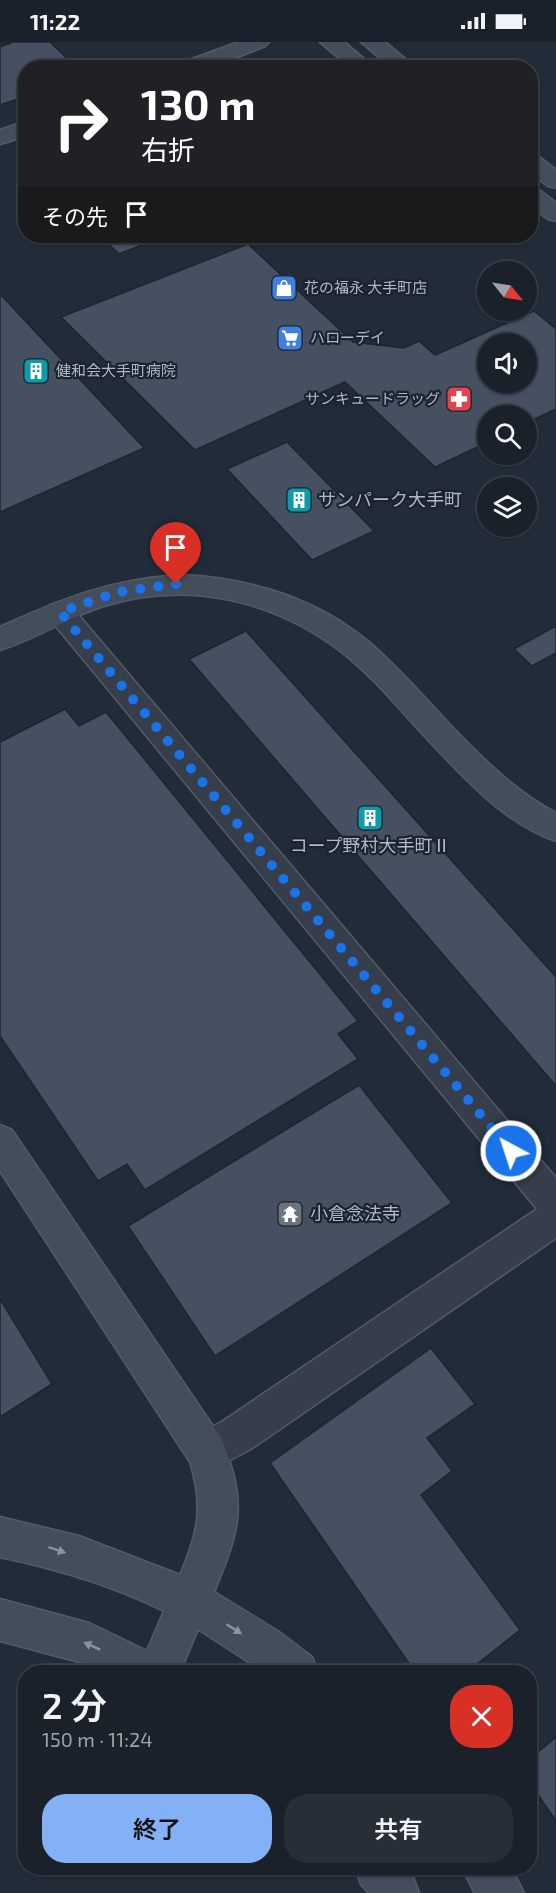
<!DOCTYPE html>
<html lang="ja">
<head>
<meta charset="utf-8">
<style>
	:root { --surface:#1a212b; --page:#272e37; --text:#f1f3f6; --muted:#9fa3a9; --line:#383e47; --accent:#84b1f6 }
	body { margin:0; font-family:"Exo 2","Noto Sans JP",sans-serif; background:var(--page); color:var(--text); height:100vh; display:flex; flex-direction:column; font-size:22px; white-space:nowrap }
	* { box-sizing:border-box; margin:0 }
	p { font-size:20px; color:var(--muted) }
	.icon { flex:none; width:33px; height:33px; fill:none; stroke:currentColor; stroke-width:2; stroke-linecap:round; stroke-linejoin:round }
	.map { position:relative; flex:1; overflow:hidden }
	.drawer { position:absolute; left:18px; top:1623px; width:519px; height:210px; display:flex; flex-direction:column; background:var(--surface); border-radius:24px; box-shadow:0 2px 4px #0004,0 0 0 2px var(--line) }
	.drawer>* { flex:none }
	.guide { position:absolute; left:18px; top:18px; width:520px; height:183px; border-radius:24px; box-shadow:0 2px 4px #0004,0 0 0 2px var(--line); background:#202124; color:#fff; overflow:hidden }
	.needle { width:39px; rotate:120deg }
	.controls { position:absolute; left:477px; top:219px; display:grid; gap:12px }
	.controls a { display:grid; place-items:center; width:60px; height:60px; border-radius:50%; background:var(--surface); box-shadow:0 2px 4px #0004,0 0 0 2px var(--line); font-size:30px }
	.pin { position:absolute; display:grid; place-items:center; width:51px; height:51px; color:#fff; margin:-62px -26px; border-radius:50% 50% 50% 0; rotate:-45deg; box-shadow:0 0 6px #0007 }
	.pin .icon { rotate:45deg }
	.me { position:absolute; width:66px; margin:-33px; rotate:320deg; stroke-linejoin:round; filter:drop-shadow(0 0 4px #0008) }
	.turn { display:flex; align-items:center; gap:21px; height:126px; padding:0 24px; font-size:27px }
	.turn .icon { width:78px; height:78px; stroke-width:2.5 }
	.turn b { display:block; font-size:42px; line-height:51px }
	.then { display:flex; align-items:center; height:57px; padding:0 24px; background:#0003; gap:12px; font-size:22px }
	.round { display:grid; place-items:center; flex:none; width:63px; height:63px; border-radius:24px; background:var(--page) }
	.head { display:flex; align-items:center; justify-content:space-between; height:102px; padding:0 24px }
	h1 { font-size:36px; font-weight:600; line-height:45px }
	.button { display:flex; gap:12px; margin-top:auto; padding:12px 24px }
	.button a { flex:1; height:69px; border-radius:24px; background:var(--accent); color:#111; font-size:24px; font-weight:600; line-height:69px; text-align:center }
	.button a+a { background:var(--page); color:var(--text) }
	.status { display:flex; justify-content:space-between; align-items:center; height:42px; padding:0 30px; background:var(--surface); direction:ltr }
	.status svg { height:16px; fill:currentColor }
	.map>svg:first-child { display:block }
	.building { fill:#455161; stroke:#1c2530; stroke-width:1.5; fill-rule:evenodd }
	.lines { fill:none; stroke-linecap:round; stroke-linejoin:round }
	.street-casing { stroke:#535b67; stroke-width:3 }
	.secondary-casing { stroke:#535b67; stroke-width:3 }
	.street { fill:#353e4a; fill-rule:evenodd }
	.secondary { fill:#434d5c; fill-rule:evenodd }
	.oneway { fill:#8a93a1 }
	.route { stroke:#1a73e8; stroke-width:10; stroke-dasharray:0 18 }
	.labels { text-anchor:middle; stroke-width:4.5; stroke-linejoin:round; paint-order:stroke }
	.far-poi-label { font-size:15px; fill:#b0b8c6; stroke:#1b232e; text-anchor:start }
	.poi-label { font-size:18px; fill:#b0b8c6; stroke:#1b232e; text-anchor:start }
</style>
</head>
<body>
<div class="status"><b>11:22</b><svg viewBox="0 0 49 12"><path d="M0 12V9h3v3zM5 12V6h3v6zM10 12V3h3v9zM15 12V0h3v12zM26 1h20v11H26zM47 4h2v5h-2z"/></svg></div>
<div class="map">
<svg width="556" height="1851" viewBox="0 0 556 1851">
	<rect width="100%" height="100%" fill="#222c39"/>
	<path class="building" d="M13,0H50L77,26H26V54L0,63V5Z
		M100,194H165L119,212Z
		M248,202L353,300L404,306L419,299L435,313L534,269L556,287V367L526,381V374H488V400L435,425L345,340L195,408L61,275ZM488,302H526V340H488Z
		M0,252L144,406L0,470Z
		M287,400L374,489L312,518L227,427Z
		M556,584V611L532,624L514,607Z
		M246,589L556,935V1044L189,617Z
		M65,667L79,684L106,670L358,979L338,992L358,1017L145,1148L127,1122L98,1139L0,994V700Z
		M359,1043L452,1161L215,1314L128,1184Z
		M0,1257L52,1342L0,1375Z
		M431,1306L475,1362L427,1396L452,1429L421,1453L520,1588L467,1630H415L270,1421Z
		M556,1695V1779L530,1741V1717Z"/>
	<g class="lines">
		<g class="street-casing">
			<path id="street" d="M60,560L70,563L556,1136V1196L251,1407L207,1430L193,1424L187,1410L193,1396L223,1379L537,1167L50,577L46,570L50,563Z"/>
		</g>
		<g class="secondary-casing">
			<path id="secondary" d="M239,0H269L265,4L210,26H179L181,21Z
				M320,0H344L375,26H351Z
				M361,0H385L416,26H392Z
				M26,79V94L0,102V88Z
				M531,113L539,115L556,128V146L548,144L531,131Z
				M531,146L539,148L556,161V179L548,177L531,164Z
				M182,533C251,536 318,557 371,602C402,629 429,661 457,690C487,721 518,751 556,771V799C506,782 467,739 432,702C403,672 376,637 343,611C275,558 188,538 104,564C68,575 36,597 0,608V585C64,556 111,537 182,533Z
				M0,1083L12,1088L221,1396C248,1462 240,1487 214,1550L279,1590L312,1615L318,1630H264L198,1587L180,1630H101L83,1621L0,1599V1557L89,1581L147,1609L164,1569C112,1543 57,1527 0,1515V1475L79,1494L180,1533C198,1492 204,1464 190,1420L0,1129Z
				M355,1826H405L413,1835L419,1851H369L361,1842Z
				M462,1826H511L524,1851H475Z"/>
		</g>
		<use href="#street" class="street"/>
		<use href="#secondary" class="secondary"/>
	</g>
	<defs><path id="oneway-solid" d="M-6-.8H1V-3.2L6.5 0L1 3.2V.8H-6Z" transform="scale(1.5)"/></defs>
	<g class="oneway">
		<use href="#oneway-solid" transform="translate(57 1508) rotate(18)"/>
		<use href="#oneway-solid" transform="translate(234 1587) rotate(32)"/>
		<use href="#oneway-solid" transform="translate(92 1604) rotate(-156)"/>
	</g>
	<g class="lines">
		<path class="route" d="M176,542L118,550L60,570L511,1109"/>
	</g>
	<defs>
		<g id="shop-square" transform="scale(1.35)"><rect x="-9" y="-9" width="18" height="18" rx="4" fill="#3f7fe0" stroke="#1b232e"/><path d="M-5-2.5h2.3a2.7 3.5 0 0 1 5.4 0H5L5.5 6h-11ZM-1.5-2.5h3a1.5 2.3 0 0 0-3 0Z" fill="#fff"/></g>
		<g id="supermarket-square" transform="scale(1.35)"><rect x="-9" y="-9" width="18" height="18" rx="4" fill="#3f7fe0" stroke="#1b232e"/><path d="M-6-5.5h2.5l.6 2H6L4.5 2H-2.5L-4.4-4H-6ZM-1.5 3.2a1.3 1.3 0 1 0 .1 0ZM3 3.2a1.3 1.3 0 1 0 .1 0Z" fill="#fff"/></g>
		<g id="building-square" transform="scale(1.35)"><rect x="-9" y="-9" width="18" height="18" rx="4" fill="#0f9aa8" stroke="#1b232e"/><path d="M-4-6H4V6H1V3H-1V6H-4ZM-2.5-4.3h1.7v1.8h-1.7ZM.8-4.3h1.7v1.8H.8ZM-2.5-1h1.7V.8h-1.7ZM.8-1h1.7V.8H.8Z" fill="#fff"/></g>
		<g id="pharmacy-square" transform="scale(1.35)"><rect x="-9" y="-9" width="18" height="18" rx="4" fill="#e0444e" stroke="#1b232e"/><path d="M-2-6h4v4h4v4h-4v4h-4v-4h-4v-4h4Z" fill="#fff"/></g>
		<g id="temple-square" transform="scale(1.35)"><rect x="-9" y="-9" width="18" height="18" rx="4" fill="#6b7280" stroke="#1b232e"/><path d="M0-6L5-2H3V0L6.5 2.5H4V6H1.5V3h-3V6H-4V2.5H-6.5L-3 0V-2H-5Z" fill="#fff"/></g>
	</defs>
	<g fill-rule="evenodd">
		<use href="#shop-square" x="284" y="246"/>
		<use href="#supermarket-square" x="290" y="296"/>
		<use href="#building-square" x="36" y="329"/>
		<use href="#pharmacy-square" x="459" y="357"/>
		<use href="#building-square" x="299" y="458"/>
		<use href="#building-square" x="370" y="776"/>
		<use href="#temple-square" x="290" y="1172"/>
	</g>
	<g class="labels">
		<g class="far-poi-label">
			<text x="304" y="251">花の福永 大手町店</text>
			<text x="310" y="301">ハローデイ</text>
			<text x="56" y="334">健和会大手町病院</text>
			<text x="440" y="362" text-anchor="end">サンキュードラッグ</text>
		</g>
		<g class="poi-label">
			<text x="318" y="464">サンパーク大手町</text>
			<text x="370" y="810" text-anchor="middle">コープ野村大手町Ⅱ</text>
			<text x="310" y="1178">小倉念法寺</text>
		</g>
	</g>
</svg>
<div class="controls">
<a><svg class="needle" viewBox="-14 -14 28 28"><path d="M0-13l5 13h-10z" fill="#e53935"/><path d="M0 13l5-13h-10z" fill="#9fa3a9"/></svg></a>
<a><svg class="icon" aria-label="sound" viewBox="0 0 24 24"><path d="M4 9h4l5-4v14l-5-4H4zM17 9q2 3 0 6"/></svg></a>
<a><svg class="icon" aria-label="search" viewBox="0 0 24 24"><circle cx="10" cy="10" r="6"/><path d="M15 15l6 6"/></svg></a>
<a><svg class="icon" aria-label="layers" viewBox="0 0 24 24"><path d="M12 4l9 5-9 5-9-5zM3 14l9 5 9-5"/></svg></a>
</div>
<div class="pin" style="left:176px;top:542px;background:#d93025"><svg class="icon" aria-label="arrive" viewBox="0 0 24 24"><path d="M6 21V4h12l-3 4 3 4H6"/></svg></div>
<svg class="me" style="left:511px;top:1109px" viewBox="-20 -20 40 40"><circle r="17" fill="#1a73e8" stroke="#fff" stroke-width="3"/><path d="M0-11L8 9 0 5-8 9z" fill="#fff"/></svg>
<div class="guide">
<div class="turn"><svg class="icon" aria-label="right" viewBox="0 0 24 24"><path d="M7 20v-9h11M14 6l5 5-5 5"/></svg><div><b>130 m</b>右折</div></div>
<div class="then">その先<svg class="icon" aria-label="arrive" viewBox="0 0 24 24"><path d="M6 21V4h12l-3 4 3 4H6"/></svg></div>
</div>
<section class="drawer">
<div class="head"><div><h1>2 分</h1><p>150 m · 11:24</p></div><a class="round" style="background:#d93025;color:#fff"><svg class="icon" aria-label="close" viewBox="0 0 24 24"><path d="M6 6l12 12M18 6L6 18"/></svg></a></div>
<div class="button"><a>終了</a><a>共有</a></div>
</section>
</div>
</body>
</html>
